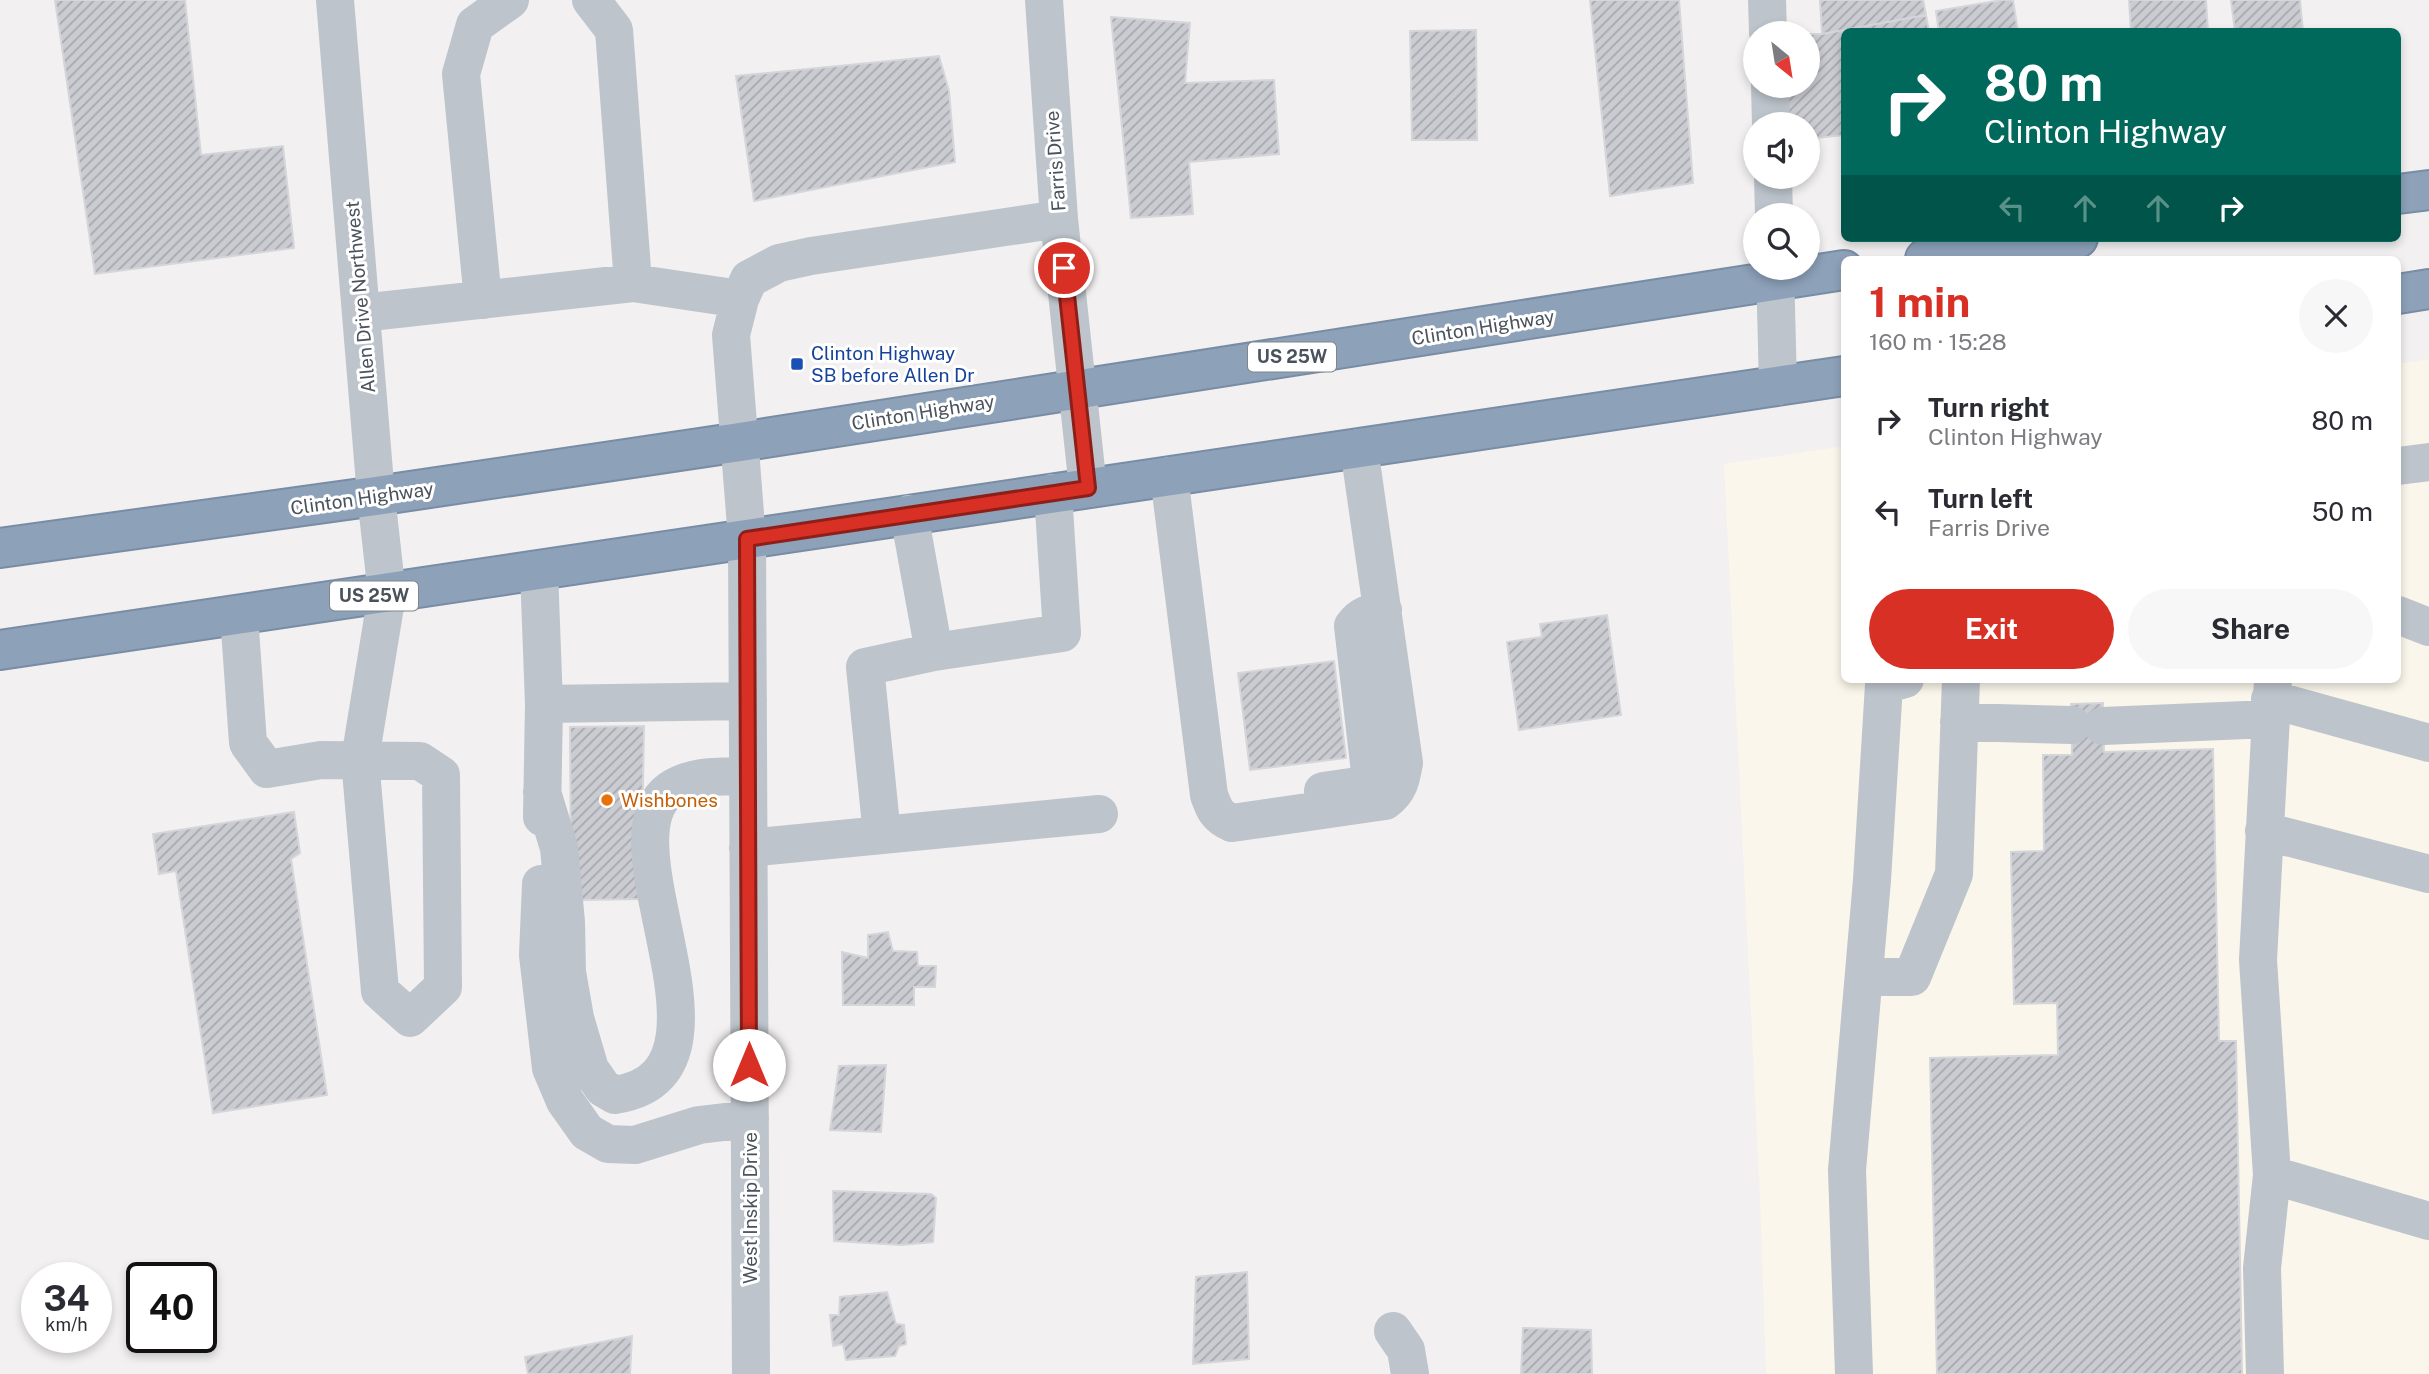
<!DOCTYPE html>
<html lang="en">
<head>
<meta charset="utf-8">
<style>
	:root { --surface:#fff; --page:#f7f7f7; --text:#2b2b33; --muted:#7c7c81; --accent:#d93025 }
	body { margin:0; font-family:"Public Sans",sans-serif; background:var(--page); color:var(--text); height:100vh; display:flex; flex-direction:column; font-size:26px; white-space:nowrap }
	* { box-sizing:border-box; margin:0 }
	p { font-size:23px; color:var(--muted) }
	.icon { flex:none; width:38px; height:38px; fill:none; stroke:currentColor; stroke-width:2; stroke-linecap:round; stroke-linejoin:round }
	.map { position:relative; flex:1; overflow:hidden }
	.details { position:absolute; left:1841px; top:256px; width:560px; height:427px; display:flex; flex-direction:column; background:var(--surface); border-radius:10px; box-shadow:0 4px 10px #0003 }
	.details>* { flex:none }
	.top-card { position:absolute; left:1841px; top:28px; width:560px; height:214px; border-radius:10px; box-shadow:0 4px 10px #0003; background:#00695c; color:#fff; overflow:hidden }
	.needle { width:46px; rotate:150deg }
	.buttons { position:absolute; left:1743px; top:21px; display:grid; gap:14px }
	.buttons a { display:grid; place-items:center; width:77px; height:77px; border-radius:50%; background:var(--surface); box-shadow:0 4px 10px #0003; font-size:35px }
	.speed { position:absolute; left:21px; top:1262px; display:flex; gap:14px; font-size:35px; font-weight:700; text-align:center }
	.speed>* { display:grid; place-content:center; width:91px; height:91px; border-radius:50%; background:var(--surface); box-shadow:0 4px 10px #0003; line-height:1 }
	.speed small { font-size:18px; font-weight:400 }
	.speed .limit { border:4px solid #111; border-radius:10px; background:#fff; color:#111 }
	.pin { position:absolute; display:grid; place-items:center; width:60px; height:60px; color:#fff; margin:-30px; border:4px solid #fff; border-radius:50%; box-shadow:0 2px 7px #0007 }
	.me { position:absolute; width:77px; margin:-38px; rotate:0deg; stroke-linejoin:round; filter:drop-shadow(0 0 5px #0008) }
	.turn { display:flex; align-items:center; gap:24px; height:147px; padding:0 28px; font-size:32px }
	.turn .icon { width:91px; height:91px; stroke-width:2.5 }
	.turn b { display:block; font-size:49px; line-height:60px }
	.lanes { display:flex; align-items:center; height:66px; padding:0 28px; background:#0003; justify-content:center; gap:35px; direction:ltr }
	.lanes .off { opacity:.35 }
	.round { display:grid; place-items:center; flex:none; width:74px; height:74px; border-radius:37px; background:var(--page) }
	.head { display:flex; align-items:center; justify-content:space-between; height:119px; padding:0 28px }
	h1 { font-size:42px; font-weight:700; line-height:52px; color:var(--accent) }
	.primary-button { display:flex; gap:14px; margin-top:auto; padding:14px 28px }
	.primary-button a { flex:1; height:80px; border-radius:42px; background:var(--accent); color:#fff; font-size:28px; font-weight:700; line-height:80px; text-align:center }
	.primary-button a+a { background:var(--page); color:var(--text) }
	ul { padding:0; list-style:none }
	li { display:flex; align-items:center; gap:21px; height:91px; padding:0 28px }
	li div { flex:1 }
	li b { display:block; font-size:26px }
	li em { font-style:normal }
	.map>svg:first-child { display:block }
	.commercial { fill:#faf6eb }
	.building { fill:url(#building-hatch); stroke:#d4d6da; stroke-width:2 }
	.lines { fill:none; stroke-linecap:round; stroke-linejoin:round }
	.highway-casing { stroke:#788da5; stroke-width:42 }
	.minor { stroke:#bdc4cb; stroke-width:38 }
	.highway { stroke:#8da1b9; stroke-width:38 }
	.route-casing { stroke:#8d1f18; stroke-width:18 }
	.route { stroke:#d93025; stroke-width:12 }
	.transit-dot { fill:#1a4fb4; stroke:#fff; stroke-width:2.5 }
	.food-dot { fill:#e8710a; stroke:#fff; stroke-width:2.5 }
	.labels { text-anchor:middle; stroke-width:6; stroke-linejoin:round; paint-order:stroke }
	.shield { fill:#fff; stroke:#80868c; stroke-width:2 }
	.shield-label { font-size:18px; font-weight:bold; fill:#4a525b }
	.street-label { font-size:19px; fill:#4a525b; stroke:#fff }
	.transit-label { font-size:19px; fill:#164399; stroke:#fff; text-anchor:start }
	.food-label { font-size:19px; fill:#c56008; stroke:#fff; text-anchor:start }
</style>
</head>
<body>
<div class="map">
<svg width="2429" height="1374" viewBox="0 0 2429 1374">
	<defs>
		<pattern id="building-hatch" width="6" height="6" patternUnits="userSpaceOnUse" patternTransform="scale(1.75)"><rect width="6" height="6" fill="#cbccd2"/><path d="M-1 1l2-2M0 6l6-6M5 7l2-2" fill="none" stroke="#a7a8ad"/></pattern>
	</defs>
	<rect width="100%" height="100%" fill="#f2f0f0"/>
	<path class="commercial" d="M2429,359V1374H1766L1760,1198L1724,464L1844,446V679H2398V364Z"/>
	<path class="building" d="M55,0H185L201,155L283,146L294,248L95,274Z
		M1590,0H1679L1693,183L1610,196Z
		M1820,0H1923L1926,15L1822,34Z
		M2002,0H2013L2018,32H1939L1936,11Z
		M2129,0H2206L2208,32H2131Z
		M2231,0H2300L2303,32H2235Z
		M1926,15L1929,32H1844V135L1808,139V124H1783L1784,86H1808V34H1822Z
		M1111,17L1190,23L1185,83L1274,80L1279,154L1189,162L1193,214L1131,218Z
		M1476,30L1477,140H1412L1410,31Z
		M939,56L949,91L955,162L754,201L736,76Z
		M1607,615L1621,715L1519,730L1507,642L1542,637L1540,624Z
		M1334,661L1346,758L1250,770L1238,673Z
		M2103,703L2104,752L2213,749L2219,1041H2236L2242,1374H1937L1930,1058L2058,1055L2057,1003L2014,1004L2011,852L2044,851L2043,755H2072L2071,704Z
		M644,726L641,899L582,900L571,874L570,727Z
		M294,812L300,853L291,859L327,1095L213,1113L176,871L159,874L153,834Z
		M888,932L893,951L917,952L918,966H936L935,987H914V1005H843L842,952L868,958V935Z
		M886,1065L881,1132L830,1130L839,1066Z
		M833,1191L931,1194L936,1198L933,1242L902,1245L834,1241Z
		M1247,1272L1249,1359L1193,1364L1196,1277Z
		M887,1292L896,1324L904,1325L906,1344L899,1346L895,1356L846,1360L843,1344L833,1346L830,1315H839L840,1297Z
		M1523,1328L1591,1330L1592,1374H1521Z
		M632,1336L630,1374H528L525,1357Z"/>
	<g class="lines">
		<g class="highway-casing">
			<path id="highway" d="M2398,194L2429,190
				M1925,259L2078,238
				M2398,294L2429,289
				M0,548L376,496L740,442L1844,270
				M0,650L1844,376"/>
		</g>
		<path class="minor" d="M591,0L614,30L633,283
			M1044,0L1059,219L1088,488
			M1767,0L1768,33
			M1770,86L1771,124
			M1773,177L1774,215
			M1775,268L1778,386
			M483,300L461,74L475,25L510,0
			M361,313L633,283L740,299
			M2398,466L2429,462
			M1169,476L1209,795C1214,809 1217,817 1232,823L1385,801C1399,791 1401,780 1404,763L1359,448
			M909,514L934,652L1062,633L1053,493
			M539,571L544,704L542,817
			M239,615L248,743L267,769L321,760L420,761L441,775L443,987L410,1018L380,991L360,759L387,594L376,496L335,0
			M2398,615L2429,627
			M2270,699L2429,743
			M544,704L748,701
			M1959,722L2072,725
			M2103,726L2270,719
			M1323,791L1358,786L1367,781L1370,772L1353,626C1361,615 1370,613 1383,610
			M542,792L559,848L566,922L567,972L575,1018L590,1069L603,1088L615,1095C756,1074 598,842 670,790C692,774 722,777 748,776
			M2264,831L2429,874
			M882,835L1099,814
			M748,848L882,835L865,667L934,652
			M541,884L538,955L551,1068L565,1101L587,1132L608,1144L635,1145L699,1125L750,1119
			M1864,977H1912L1954,874L1961,679
			M2272,1175L2429,1221
			M1393,1331L1406,1350L1410,1374
			M751,1374L747,539L731,335L740,299L749,279L779,263L811,256L1059,219
			M1854,1374L1847,1170L1872,880L1884,685L1905,679
			M2265,1374L2262,1268L2272,1175L2258,960L2273,679"/>
		<use href="#highway" class="highway"/>
	</g>
	<g class="lines">
		<g class="route-casing">
			<path id="route" d="M749,1065L747,539L1088,488L1064,268"/>
		</g>
		<use href="#route" class="route"/>
	</g>
	<rect class="transit-dot" x="790" y="357" width="14" height="14" rx="3.5"/>
	<circle class="food-dot" cx="607" cy="800" r="7"/>
	<g class="labels">
		<g class="shield">
			<rect x="1248" y="342.5" width="88" height="29" rx="5"/>
			<rect x="330" y="581.5" width="88" height="29" rx="5"/>
		</g>
		<g class="shield-label">
			<text x="1292" y="363">US 25W</text>
			<text x="374" y="602">US 25W</text>
		</g>
		<g class="street-label">
			<text transform="translate(1055 161) rotate(-94)" y="7">Farris Drive</text>
			<text transform="translate(360 297) rotate(-95)" y="7">Allen Drive Northwest</text>
			<text transform="translate(1483 327) rotate(-9)" y="7">Clinton Highway</text>
			<text transform="translate(923 412) rotate(-9)" y="7">Clinton Highway</text>
			<text transform="translate(362 498) rotate(-8)" y="7">Clinton Highway</text>
			<text transform="translate(750 1208) rotate(-90)" y="7">West Inskip Drive</text>
		</g>
		<g class="transit-label">
			<text x="811" y="360">Clinton Highway<tspan x="811" dy="22">SB before Allen Dr</tspan></text>
		</g>
		<g class="food-label">
			<text x="621" y="807">Wishbones</text>
		</g>
	</g>
</svg>
<div class="buttons">
<a><svg class="needle" viewBox="-14 -14 28 28"><path d="M0-13l5 13h-10z" fill="#e53935"/><path d="M0 13l5-13h-10z" fill="#7c7c81"/></svg></a>
<a><svg class="icon" aria-label="sound" viewBox="0 0 24 24"><path d="M4 9h4l5-4v14l-5-4H4zM17 9q2 3 0 6"/></svg></a>
<a><svg class="icon" aria-label="search" viewBox="0 0 24 24"><circle cx="10" cy="10" r="6"/><path d="M15 15l6 6"/></svg></a>
</div>
<div class="speed"><div>34<small>km/h</small></div><div class="limit">40</div></div>
<div class="pin" style="left:1064px;top:268px;background:#d93025"><svg class="icon" aria-label="arrive" viewBox="0 0 24 24"><path d="M6 21V4h12l-3 4 3 4H6"/></svg></div>
<svg class="me" style="left:749px;top:1065px" viewBox="-20 -20 40 40"><circle r="19" fill="#fff"/><path d="M0-13L10 11 0 6-10 11z" fill="#d93025"/></svg>
<div class="top-card">
<div class="turn"><svg class="icon" aria-label="right" viewBox="0 0 24 24"><path d="M7 20v-9h11M14 6l5 5-5 5"/></svg><div><b>80 m</b>Clinton Highway</div></div>
<div class="lanes"><svg class="icon off" aria-label="left" viewBox="0 0 24 24"><path d="M17 20v-9H6M10 6l-5 5 5 5"/></svg><svg class="icon off" aria-label="ahead" viewBox="0 0 24 24"><path d="M12 20V5M6 11l6-6 6 6"/></svg><svg class="icon off" aria-label="ahead" viewBox="0 0 24 24"><path d="M12 20V5M6 11l6-6 6 6"/></svg><svg class="icon" aria-label="right" viewBox="0 0 24 24"><path d="M7 20v-9h11M14 6l5 5-5 5"/></svg></div>
</div>
<section class="details">
<div class="head"><div><h1>1 min</h1><p>160 m · 15:28</p></div><a class="round"><svg class="icon" aria-label="close" viewBox="0 0 24 24"><path d="M6 6l12 12M18 6L6 18"/></svg></a></div>
<ul>
<li><svg class="icon" aria-label="right" viewBox="0 0 24 24"><path d="M7 20v-9h11M14 6l5 5-5 5"/></svg><div><b>Turn right</b><p>Clinton Highway</p></div><em>80 m</em></li>
<li><svg class="icon" aria-label="left" viewBox="0 0 24 24"><path d="M17 20v-9H6M10 6l-5 5 5 5"/></svg><div><b>Turn left</b><p>Farris Drive</p></div><em>50 m</em></li>
</ul>
<div class="primary-button"><a>Exit</a><a>Share</a></div>
</section>
</div>
</body>
</html>
